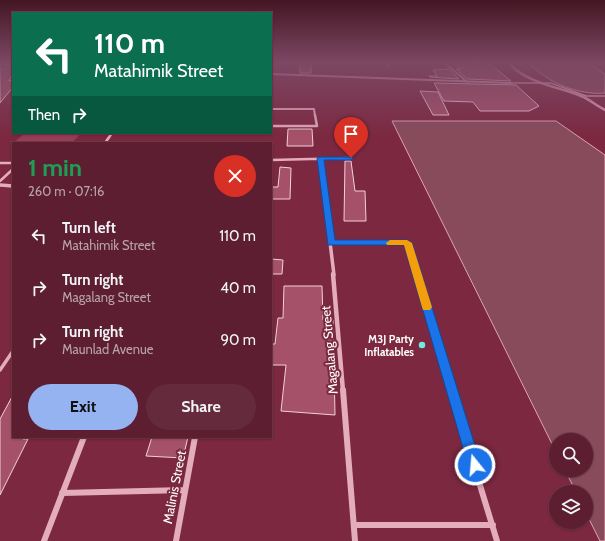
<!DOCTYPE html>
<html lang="en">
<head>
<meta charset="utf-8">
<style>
	:root { --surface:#5c1e30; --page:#652b3c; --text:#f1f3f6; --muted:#b8a2ab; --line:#713c4c; --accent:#95b2f1 }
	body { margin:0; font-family:Cabin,sans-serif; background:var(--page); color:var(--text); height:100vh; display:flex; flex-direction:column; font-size:15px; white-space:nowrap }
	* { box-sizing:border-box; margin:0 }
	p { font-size:13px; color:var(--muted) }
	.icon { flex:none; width:22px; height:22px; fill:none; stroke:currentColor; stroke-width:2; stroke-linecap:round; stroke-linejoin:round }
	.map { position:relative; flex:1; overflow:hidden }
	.details { position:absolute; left:12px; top:142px; width:260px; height:296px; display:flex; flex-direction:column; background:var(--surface); border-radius:0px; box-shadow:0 1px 3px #0004,0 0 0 1px var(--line) }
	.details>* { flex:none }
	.banner { position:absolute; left:12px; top:12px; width:260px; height:122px; border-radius:0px; box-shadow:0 1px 3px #0004,0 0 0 1px var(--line); background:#0b6e4f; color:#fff; overflow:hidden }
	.tools { position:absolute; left:549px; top:433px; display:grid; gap:8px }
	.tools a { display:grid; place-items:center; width:44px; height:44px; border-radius:50%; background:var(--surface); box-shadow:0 1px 3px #0004,0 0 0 1px var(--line); font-size:20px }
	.pin { position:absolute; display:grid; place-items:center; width:34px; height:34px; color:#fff; margin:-41px -17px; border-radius:50% 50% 50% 0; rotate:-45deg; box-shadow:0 0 4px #0007 }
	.pin .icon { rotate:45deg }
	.me { position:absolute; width:44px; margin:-22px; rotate:343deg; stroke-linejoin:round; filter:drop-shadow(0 0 3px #0008) }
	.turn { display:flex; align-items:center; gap:14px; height:84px; padding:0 16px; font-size:18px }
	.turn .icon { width:52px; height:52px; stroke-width:2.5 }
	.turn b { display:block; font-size:28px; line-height:34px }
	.then { display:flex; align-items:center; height:38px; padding:0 16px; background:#0003; gap:8px; font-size:15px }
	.round { display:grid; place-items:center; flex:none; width:42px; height:42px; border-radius:21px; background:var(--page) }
	.headline { display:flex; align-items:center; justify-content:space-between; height:68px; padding:0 16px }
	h1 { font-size:24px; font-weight:800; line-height:30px; color:#1e9e55 }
	.button { display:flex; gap:8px; margin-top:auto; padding:8px 16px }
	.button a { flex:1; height:46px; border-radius:24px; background:var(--accent); color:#111; font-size:16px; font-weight:800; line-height:46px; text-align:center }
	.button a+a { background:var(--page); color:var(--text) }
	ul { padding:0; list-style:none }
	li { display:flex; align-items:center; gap:12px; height:52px; padding:0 16px }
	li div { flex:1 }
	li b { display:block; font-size:15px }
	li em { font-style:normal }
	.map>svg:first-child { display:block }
	.green { fill:#993c57 }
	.water { fill:#874b5c; stroke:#e4a1b6 }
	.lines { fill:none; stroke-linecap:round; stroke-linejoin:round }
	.stream { stroke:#e4a1b6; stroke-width:2.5 }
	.building { fill:#a45169; stroke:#f3cfda }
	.service-far1 { stroke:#e4adbd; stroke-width:1.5 }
	.service { stroke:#e4adbd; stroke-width:3.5 }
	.minor-far4 { stroke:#e4adbd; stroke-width:2 }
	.minor-far3 { stroke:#e4adbd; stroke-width:2.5 }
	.minor-far2 { stroke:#e4adbd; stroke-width:3.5 }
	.minor-far1 { stroke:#e4adbd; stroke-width:4.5 }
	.minor { stroke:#e4adbd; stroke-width:6 }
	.route { fill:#1a73e8; stroke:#114b97 }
	.slow { fill:#f59e0b }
	.poi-dot { fill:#73ebdb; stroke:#7b2840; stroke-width:1.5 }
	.labels { text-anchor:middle; stroke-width:4; stroke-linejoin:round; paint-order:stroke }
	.poi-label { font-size:11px; font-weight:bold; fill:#fff; stroke:#7b2840; text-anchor:end }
	.near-street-label { font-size:13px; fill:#fff; stroke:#7b2840 }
</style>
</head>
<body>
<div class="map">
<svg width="605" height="541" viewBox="0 0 605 541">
	<rect width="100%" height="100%" fill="#7b2840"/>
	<path class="green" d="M25,133H81L72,143H13Z"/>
	<path class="water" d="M525,62H586L605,74V93C584,95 560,87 543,75C536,71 532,65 525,62Z
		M392,121H556L605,155V541H600L586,513V492H576L565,470H586V440H556V452Z"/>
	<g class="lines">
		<path class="stream" d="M508,62C526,83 556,86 581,96C589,99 597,106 605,110"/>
	</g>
	<path class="building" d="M300,62H311V73H300Z
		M452,62L490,64L511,81L467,79L456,69H461Z
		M0,64H13V72L9,81L13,80V87L0,103Z
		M449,69L459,79L430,77L429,76H437L433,70Z
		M434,83L516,85L539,106L529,111H480L473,102L444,101Z
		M420,91L438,92L449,115H433Z
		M288,129H312L313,146H287Z
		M345,161H351L355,191H365L366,221H344Z
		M280,167L291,168L290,199H271V187H278Z
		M271,259L283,260L282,274H271Z
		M284,286H322L323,320H333L335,415L281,411L286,365H271V344H275L278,318H283Z
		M13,395V437H25L23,439H28L0,495V419Z
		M152,437H188L183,458L146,456Z"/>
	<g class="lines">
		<path class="service-far1" d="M387,62L389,66
			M511,83H551L586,96H605"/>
		<path class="service" d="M0,370L13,351"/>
		<path class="minor-far4" d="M444,62L467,82
			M271,74L511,83
			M271,109H314L315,116"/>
		<path class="minor-far3" d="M271,126H317L315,115
			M105,143L112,133
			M320,159L323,185
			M271,160L351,158
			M0,163H13
			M0,181L13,169"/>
		<path class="minor-far2" d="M323,184L334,275
			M0,185L13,186
			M331,243H407L417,275"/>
		<path class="minor-far1" d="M333,274L343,391
			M416,274L452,391"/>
		<path class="minor" d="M343,390L355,541
			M451,390L497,541
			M62,493L185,490
			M354,525H493
			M44,541L84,437
			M176,541L195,437"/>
	</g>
	<linearGradient id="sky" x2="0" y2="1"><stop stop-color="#441623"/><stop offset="0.45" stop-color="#7c4864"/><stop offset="1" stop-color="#7c4864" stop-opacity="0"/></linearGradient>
	<rect width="605" height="138" fill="url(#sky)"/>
	<path class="route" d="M320,157H351L354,158L351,160H324L335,240H407L412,243L481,465L479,470L475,472L470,470L468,465L404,245H328L317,158Z"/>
	<path class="slow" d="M390,240H407L412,243L432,307L430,310H423L422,307L404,245H387L386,243Z"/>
	<circle class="poi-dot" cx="422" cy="345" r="4"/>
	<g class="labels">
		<g class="poi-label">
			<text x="414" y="343">M3J Party<tspan x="414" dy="13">Inflatables</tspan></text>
		</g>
		<g class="near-street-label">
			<text transform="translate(329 350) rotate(-95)" y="5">Magalang Street</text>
			<text transform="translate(174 487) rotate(-79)" y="5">Malinis Street</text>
		</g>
	</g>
</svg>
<div class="tools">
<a><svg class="icon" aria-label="search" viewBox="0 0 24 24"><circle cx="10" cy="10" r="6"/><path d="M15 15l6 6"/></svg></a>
<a><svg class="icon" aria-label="layers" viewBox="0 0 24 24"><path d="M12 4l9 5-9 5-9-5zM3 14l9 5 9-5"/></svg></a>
</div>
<div class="pin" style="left:351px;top:158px;background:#d93025"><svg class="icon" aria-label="arrive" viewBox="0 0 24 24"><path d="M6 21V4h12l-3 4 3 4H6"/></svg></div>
<svg class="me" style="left:475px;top:465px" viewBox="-20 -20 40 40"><circle r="17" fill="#1a73e8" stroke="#fff" stroke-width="3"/><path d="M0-11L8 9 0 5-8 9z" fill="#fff"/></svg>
<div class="banner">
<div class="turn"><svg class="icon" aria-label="left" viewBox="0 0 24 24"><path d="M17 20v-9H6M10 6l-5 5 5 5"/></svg><div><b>110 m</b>Matahimik Street</div></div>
<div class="then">Then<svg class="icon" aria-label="right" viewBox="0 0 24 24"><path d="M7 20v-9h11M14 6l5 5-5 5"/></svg></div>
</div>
<section class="details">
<div class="headline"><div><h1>1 min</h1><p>260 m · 07:16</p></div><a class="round" style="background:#d93025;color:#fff"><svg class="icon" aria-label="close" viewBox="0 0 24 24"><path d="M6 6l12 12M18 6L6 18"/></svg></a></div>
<ul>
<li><svg class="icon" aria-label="left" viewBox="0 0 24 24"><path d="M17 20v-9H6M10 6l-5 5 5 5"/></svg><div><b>Turn left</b><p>Matahimik Street</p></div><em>110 m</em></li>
<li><svg class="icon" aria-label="right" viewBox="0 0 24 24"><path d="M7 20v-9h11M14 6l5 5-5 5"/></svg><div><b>Turn right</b><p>Magalang Street</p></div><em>40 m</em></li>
<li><svg class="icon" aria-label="right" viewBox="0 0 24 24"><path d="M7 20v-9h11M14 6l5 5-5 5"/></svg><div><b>Turn right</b><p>Maunlad Avenue</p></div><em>90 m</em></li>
</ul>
<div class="button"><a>Exit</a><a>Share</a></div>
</section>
</div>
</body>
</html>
